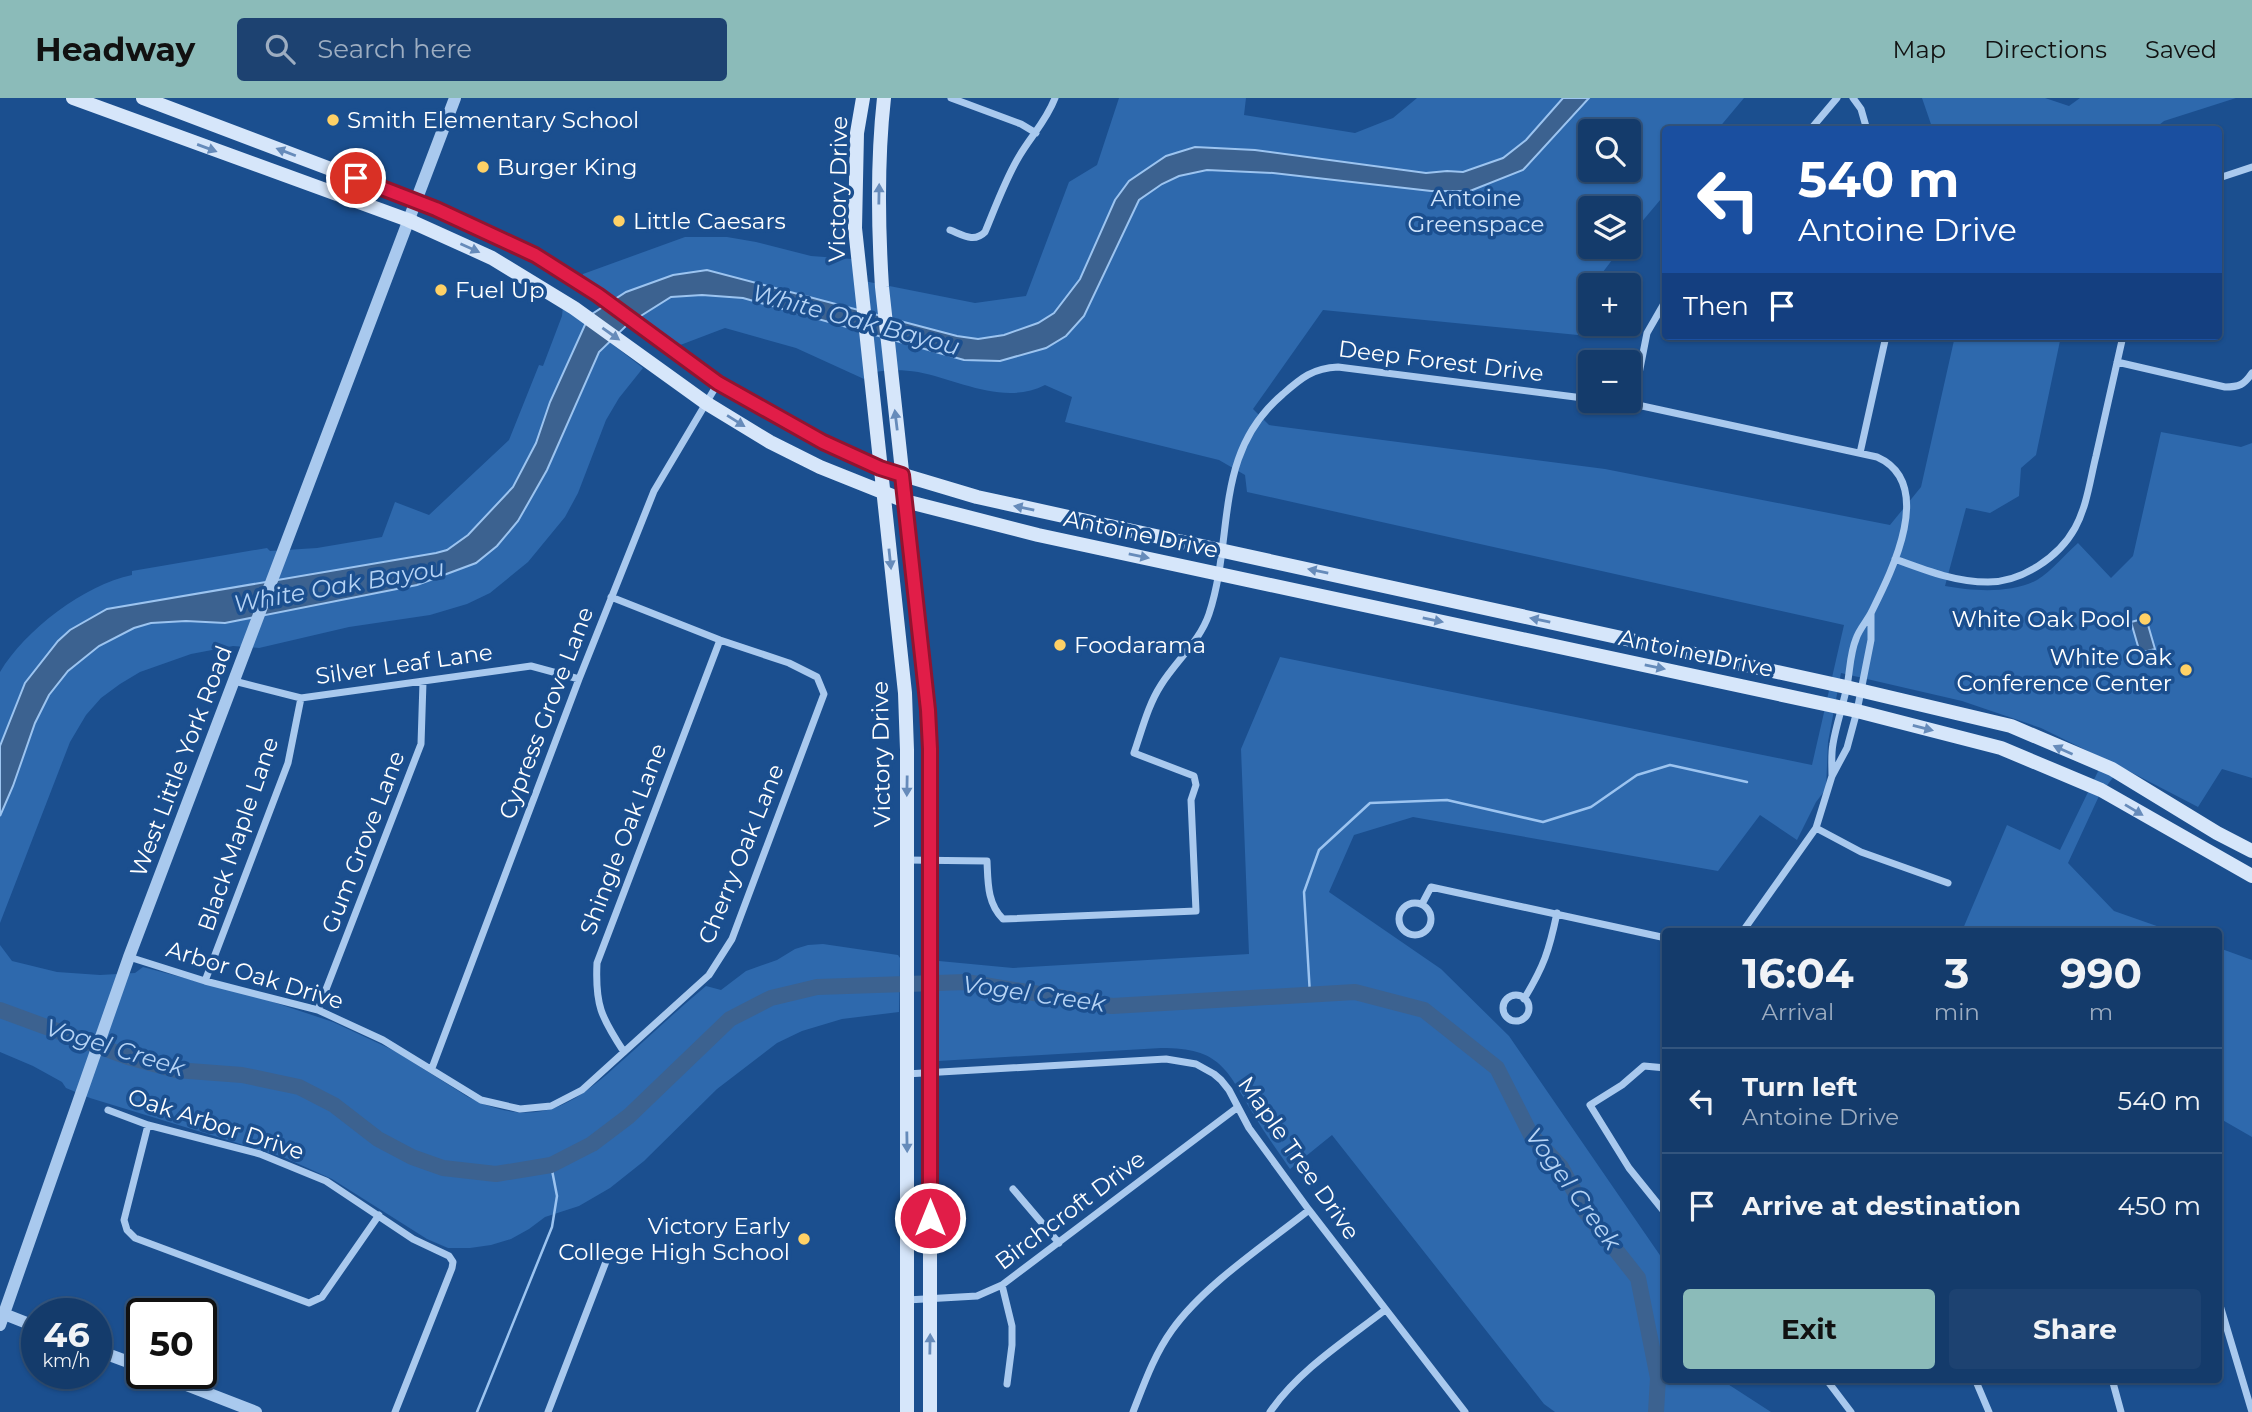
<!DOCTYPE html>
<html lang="en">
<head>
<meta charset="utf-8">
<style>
	:root { --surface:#143b6b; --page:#1d4271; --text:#f1f3f6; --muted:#9dadc1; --line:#33557e; --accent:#8bbbb9 }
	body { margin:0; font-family:Montserrat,sans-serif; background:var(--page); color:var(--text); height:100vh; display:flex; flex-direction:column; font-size:26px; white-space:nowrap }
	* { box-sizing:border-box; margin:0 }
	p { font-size:23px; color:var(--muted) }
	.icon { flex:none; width:38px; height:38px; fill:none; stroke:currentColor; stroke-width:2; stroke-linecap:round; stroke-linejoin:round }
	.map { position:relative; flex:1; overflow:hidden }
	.panel { position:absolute; left:1662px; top:830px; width:560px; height:455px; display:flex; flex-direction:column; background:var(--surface); border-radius:7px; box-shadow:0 2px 5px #0004,0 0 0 2px var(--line) }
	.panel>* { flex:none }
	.top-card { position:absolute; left:1662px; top:28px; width:560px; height:214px; border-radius:7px; box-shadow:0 2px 5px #0004,0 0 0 2px var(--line); background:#1a4fa0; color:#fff; overflow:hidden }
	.tools { position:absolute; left:1578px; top:21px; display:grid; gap:14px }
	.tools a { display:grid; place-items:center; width:63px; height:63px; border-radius:7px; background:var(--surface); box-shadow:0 2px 5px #0004,0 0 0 2px var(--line); font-size:35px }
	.speed { position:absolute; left:21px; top:1200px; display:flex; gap:14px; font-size:35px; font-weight:700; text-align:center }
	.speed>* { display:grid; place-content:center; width:91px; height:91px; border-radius:50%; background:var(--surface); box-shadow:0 2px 5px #0004,0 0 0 2px var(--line); line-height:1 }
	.speed small { font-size:18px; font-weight:400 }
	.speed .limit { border:4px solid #111; border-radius:10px; background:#fff; color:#111 }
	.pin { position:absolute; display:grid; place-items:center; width:60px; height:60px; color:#fff; margin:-30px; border:4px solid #fff; border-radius:50%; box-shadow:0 2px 7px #0007 }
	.me { position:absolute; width:77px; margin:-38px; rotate:0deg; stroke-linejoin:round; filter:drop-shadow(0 0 5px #0008) }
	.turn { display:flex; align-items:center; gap:24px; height:147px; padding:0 21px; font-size:32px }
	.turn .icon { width:91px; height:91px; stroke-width:2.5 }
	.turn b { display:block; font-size:49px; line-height:60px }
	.then { display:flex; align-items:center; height:66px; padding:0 21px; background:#0003; gap:14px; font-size:26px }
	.eta { display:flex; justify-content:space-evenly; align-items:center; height:119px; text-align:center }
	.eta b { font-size:42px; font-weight:700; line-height:49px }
	.cta { display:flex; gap:14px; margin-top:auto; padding:14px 21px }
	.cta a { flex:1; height:80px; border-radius:7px; background:var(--accent); color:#111; font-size:28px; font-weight:700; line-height:80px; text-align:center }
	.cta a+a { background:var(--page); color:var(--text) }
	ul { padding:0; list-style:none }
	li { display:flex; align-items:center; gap:21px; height:105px; padding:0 21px; border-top:2px solid var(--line) }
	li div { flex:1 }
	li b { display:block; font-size:26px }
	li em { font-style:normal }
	header { display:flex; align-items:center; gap:42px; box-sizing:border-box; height:98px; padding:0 35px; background:var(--accent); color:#111 }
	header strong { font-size:33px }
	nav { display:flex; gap:38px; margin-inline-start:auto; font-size:24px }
	.search { width:490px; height:63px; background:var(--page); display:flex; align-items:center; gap:18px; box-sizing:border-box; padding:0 24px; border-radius:7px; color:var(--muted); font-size:26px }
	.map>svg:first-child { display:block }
	.green { fill:#2e69ad; fill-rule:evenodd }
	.water { fill:#3c6290; stroke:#9cc4f0; stroke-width:2 }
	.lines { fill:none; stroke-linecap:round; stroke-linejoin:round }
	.stream { stroke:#9cc4f0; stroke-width:2.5 }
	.river { stroke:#3c6290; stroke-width:16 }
	.minor { stroke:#a9c9ee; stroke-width:7 }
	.tertiary { stroke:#a9c9ee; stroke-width:12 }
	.secondary { stroke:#d6e6fa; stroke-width:14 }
	.oneway { fill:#668bba }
	.route-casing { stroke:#92132f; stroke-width:18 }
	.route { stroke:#e11d48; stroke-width:12 }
	.poi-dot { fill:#ffd166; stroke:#1b4f8f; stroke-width:2.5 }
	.labels { text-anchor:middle; stroke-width:7; stroke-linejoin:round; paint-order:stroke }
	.poi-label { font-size:23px; fill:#fff; stroke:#1b4f8f; text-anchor:start }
	.street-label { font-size:23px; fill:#fff; stroke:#1b4f8f }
	.park-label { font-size:23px; fill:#cfe3fa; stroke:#1b4f8f }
	.water-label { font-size:24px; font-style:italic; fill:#b5d3f5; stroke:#1b4f8f }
</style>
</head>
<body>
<header>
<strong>Headway</strong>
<div class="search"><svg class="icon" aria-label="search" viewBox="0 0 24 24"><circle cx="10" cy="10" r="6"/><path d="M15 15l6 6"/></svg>Search here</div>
<nav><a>Map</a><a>Directions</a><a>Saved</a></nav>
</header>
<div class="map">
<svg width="2252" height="1314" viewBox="0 0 2252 1314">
	<rect width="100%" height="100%" fill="#1b4f8f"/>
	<path class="green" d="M1119,0H1246L1244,17L1355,35L1393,20L1417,0H1744L1718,31L1666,32V95L1629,139V110H1591V149H1622L1593,187H1591L1584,201L1578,237L1323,212L1253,311L1269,327L1605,371L1890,427L1921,389L1955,238H2061L2036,357L2021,370L2019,398L1990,415L1966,410L1945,488C1972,493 2011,496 2037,482C2052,473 2065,456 2078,445L2111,480L2133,458L2161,334L2241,349L2252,345V680L2222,671L2198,709L2121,669L2099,698L2068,765L2114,813L2171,833H1962L2007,727L2060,752L2104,661L2041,630L1962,603L1841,575L1828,644L1826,691L1816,704L1797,742L1760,717L1718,773L1413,719L1354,737L1329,794L1441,871L1509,938L1666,1166V1281H1720L1771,1314H1555L1544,1306L1332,1037L1290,1071C1278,1053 1265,1036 1254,1017C1226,971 1221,950 1161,950L938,963L939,863L1013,870L1249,856L1241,651L1280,559L1812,667L1844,527L1247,394L1245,377L1219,362L1065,324L1072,299L1045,287C1004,308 959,282 918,274C899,271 882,272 864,276V281L796,250L725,230L675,249L582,179L583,176L685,139H727L756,144L811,158L852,161L854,181L975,205L1026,198L1069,84L1097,67ZM1591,33H1629V72H1591Z
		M1922,0H2045L2069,8L2080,0H2236L2164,23L2154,31L1933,32Z
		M563,208L643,270L619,300L606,322L578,395L565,419L528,464L490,495L467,506L430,517L349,529L259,550L233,548L191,556L140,574L120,586L101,600L86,617L70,644L0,825V574C25,532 84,487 132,477V473L267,450L270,453L317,450L382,439L395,404L429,417L509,342L539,267L543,268L562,218Z
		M823,846L898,857L900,860L899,914L842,921L802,933L777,945L717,991L644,1063L610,1090L579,1108L545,1119L529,1131L511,1141L491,1147L470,1150H448L427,1141L332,1081L283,1059L90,1000L66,990L62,984L33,968L0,954V847L12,863L57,874L100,877L135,875L143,869L267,902L333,924L395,953L468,999L486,1007C553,1031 587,994 633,953C657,931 681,909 706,888L721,892L746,873L777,862L795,851L808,847Z
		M2219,850L2252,862V1039L2219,1020Z"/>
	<path class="water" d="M1563,0H1589L1523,72L1470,93H1431L1273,75L1207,72L1179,78L1162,86L1139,102L1084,218L1066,238L1046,250L1000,263L964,262L743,200L702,197L671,199L628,226L599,254L547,372L518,423L497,448L476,465L417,487L225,525L186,523L151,525L134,530L99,548L68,573L49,597L35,625L13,688L0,718V648L25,585L58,543L70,532L107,511L436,455L447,452L468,437L513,389L536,345L550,304L589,218L626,194L673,177L707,172L957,238L978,241L1004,237L1038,225L1054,215L1080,181L1115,102L1129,83L1166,58L1195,49L1255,52L1426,75L1447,73L1463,74L1503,60L1526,42Z
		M2146,520L2155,551L2140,555L2131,524Z"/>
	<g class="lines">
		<path class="stream" d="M1310,897L1304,794L1319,752L1370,705L1447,702L1543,724L1591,709L1637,677L1670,667L1747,684
			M477,1314L552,1129L557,1098L551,1067"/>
		<path class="river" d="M0,912L128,959L176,972L242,977L299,989L334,1007L378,1041L412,1059L443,1070L496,1076L551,1067L592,1046L629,1018L730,921L771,900L817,889L966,884L1112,908L1355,894L1424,912L1497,970L1531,1037L1561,1069L1585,1113L1638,1180L1658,1280L1656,1314"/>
		<path class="minor" d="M951,0L1021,26L1036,35
			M1853,0L1861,11L1867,32
			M1810,32L1837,0
			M2219,80L2252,69
			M950,132C963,137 974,145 985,134C995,110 1004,85 1017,62C1029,40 1046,24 1055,0
			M2117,264L2225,289C2239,289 2244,287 2252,275
			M1608,303L1633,306L1877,359C1936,385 1892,473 1872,513C1868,522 1859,531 1856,541C1850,555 1850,573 1847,588C1843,608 1836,627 1833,646C1831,656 1832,668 1832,678
			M1633,306L1647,235L1666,202
			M1860,355L1886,238
			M1895,461C1925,472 1955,484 1988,484C2022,484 2059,459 2075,430C2087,408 2090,382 2096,358C2105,318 2114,278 2123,238
			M234,583L301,600L531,568L579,581
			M1816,730L1861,754L1948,785
			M906,762L987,763C988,784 987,805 1003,821L1196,813L1191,702L1196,687L1194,678L1134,655C1142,632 1148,607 1161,587C1176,563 1200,543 1209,516C1235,437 1212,356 1283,296C1301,280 1313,270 1338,269L1591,301
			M1399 821a16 16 0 1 1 32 0a16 16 0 1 1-32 0Z
			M1422,806L1431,789L1666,840
			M1743,833L1816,730L1832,678L1847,650L1857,613L1871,542V516
			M129,859L205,883L318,912L383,942L481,1002L520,1011L551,1008L582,992L709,877L732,841L824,596L817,579L789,565L720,542L611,499
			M205,883L288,665L301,600
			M1503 910a13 13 0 1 1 26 0a13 13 0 1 1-26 0Z
			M1524,901C1544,868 1549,853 1557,815
			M318,912L421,646L423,584
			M624,954C601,919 595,907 597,865L720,542
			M432,970L579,581L654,393L718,285
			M1666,970L1644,968L1622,987L1590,1007L1629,1070L1666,1116
			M906,976L1166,961L1196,966L1214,976L1221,982L1229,992L1249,1030L1309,1112L1465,1314
			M108,1012L148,1027L260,1056L326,1083L413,1141L449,1158L453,1164L452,1170L395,1314
			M148,1027L124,1122L127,1132L135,1140L309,1205L322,1199L379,1117
			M1013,1091L1059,1145
			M1002,1187L1012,1228V1247L1007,1286
			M907,1202L977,1198L1002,1187L1238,1009
			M2219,1204L2252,1314
			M1826,1281L1851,1314
			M1975,1281L1989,1314
			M2112,1281L2121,1314
			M548,1314L607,1161
			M1133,1314C1144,1286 1154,1257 1172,1232C1204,1187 1265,1147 1309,1112
			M1270,1314C1299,1272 1345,1243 1385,1212"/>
		<path class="tertiary" d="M4,1216L37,1229
			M0,1227L129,859L455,0
			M96,1252L142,1269
			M158,1276L256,1314"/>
		<path class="secondary" d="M73,0L408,122L492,160L574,210L706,305L770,344L820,369L905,403L1038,437L1857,613L2001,650L2101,692L2252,778
			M143,0L431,109L535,157L598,197L718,285L823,344L880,370L977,399L1846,589L2011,628L2112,671L2217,735L2252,753
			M863,0L857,35L855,130L905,595L907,652V1314
			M884,0C877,63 878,126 882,189L928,612L930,651V1314"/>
	</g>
	<defs><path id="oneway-solid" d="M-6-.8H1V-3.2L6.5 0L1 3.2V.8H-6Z" transform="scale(1.75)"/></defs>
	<g class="oneway">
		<use href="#oneway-solid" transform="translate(207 50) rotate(20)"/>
		<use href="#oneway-solid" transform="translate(286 54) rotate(-159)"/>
		<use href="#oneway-solid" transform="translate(879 96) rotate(-89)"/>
		<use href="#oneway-solid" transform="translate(470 150) rotate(24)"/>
		<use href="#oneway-solid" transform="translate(611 236) rotate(35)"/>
		<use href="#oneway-solid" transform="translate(896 322) rotate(-97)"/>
		<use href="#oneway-solid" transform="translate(736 323) rotate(32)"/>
		<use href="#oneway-solid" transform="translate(1024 410) rotate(-168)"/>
		<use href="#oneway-solid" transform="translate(1139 458) rotate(12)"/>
		<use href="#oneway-solid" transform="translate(890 461) rotate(84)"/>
		<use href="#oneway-solid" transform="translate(1318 473) rotate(-168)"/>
		<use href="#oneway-solid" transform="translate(1433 522) rotate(12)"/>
		<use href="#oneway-solid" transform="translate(1540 522) rotate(-168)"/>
		<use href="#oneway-solid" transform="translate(1655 569) rotate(12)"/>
		<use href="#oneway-solid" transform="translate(1923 630) rotate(14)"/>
		<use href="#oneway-solid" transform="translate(2063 652) rotate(-156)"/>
		<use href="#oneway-solid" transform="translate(907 688) rotate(91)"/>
		<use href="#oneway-solid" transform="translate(2134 712) rotate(31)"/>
		<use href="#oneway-solid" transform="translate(907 1044) rotate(89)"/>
		<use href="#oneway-solid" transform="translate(930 1246) rotate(-89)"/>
	</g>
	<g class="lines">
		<g class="route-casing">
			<path id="route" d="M356,80L436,111L535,157L598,197L718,285L823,344L880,370L902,377L928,612L930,651V1120"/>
		</g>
		<use href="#route" class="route"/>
	</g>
	<g class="poi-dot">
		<circle cx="333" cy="22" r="7"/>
		<circle cx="483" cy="69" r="7"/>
		<circle cx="619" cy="123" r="7"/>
		<circle cx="441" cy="192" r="7"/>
		<circle cx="2145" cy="521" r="7"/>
		<circle cx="1060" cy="547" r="7"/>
		<circle cx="2186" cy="572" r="7"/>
		<circle cx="804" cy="1141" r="7"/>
	</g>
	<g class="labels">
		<g class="poi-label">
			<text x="347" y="30">Smith Elementary School</text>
			<text x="497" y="77">Burger King</text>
			<text x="633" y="131">Little Caesars</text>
			<text x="455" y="200">Fuel Up</text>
			<text x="2131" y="529" text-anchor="end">White Oak Pool</text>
			<text x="1074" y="555">Foodarama</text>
			<text x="2172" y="567" text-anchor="end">White Oak<tspan x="2172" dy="26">Conference Center</tspan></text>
			<text x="790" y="1136" text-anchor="end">Victory Early<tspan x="790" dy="26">College High School</tspan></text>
		</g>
		<g class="street-label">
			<text transform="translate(838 91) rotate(-89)" y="8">Victory Drive</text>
			<text transform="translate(1441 263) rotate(7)" y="8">Deep Forest Drive</text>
			<text transform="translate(1141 436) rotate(12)" y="8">Antoine Drive</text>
			<text transform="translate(1696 555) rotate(12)" y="8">Antoine Drive</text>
			<text transform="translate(404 566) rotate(-8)" y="8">Silver Leaf Lane</text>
			<text transform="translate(546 615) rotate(-69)" y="8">Cypress Grove Lane</text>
			<text transform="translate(881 656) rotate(-91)" y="8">Victory Drive</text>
			<text transform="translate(181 663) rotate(-69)" y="8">West Little York Road</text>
			<text transform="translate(238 736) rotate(-71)" y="8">Black Maple Lane</text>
			<text transform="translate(623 741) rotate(-69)" y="8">Shingle Oak Lane</text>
			<text transform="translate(363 744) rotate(-69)" y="8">Gum Grove Lane</text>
			<text transform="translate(741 756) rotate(-68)" y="8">Cherry Oak Lane</text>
			<text transform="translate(255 877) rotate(17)" y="8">Arbor Oak Drive</text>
			<text transform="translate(216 1026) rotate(18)" y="8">Oak Arbor Drive</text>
			<text transform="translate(1299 1060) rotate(55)" y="8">Maple Tree Drive</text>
			<text transform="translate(1070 1112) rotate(-37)" y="8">Birchcroft Drive</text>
		</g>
		<g class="park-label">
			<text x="1476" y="108">Antoine<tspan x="1476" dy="26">Greenspace</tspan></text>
		</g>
		<g class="water-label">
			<text transform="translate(856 222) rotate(15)" y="8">White Oak Bayou</text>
			<text transform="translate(339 488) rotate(-10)" y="8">White Oak Bayou</text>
			<text transform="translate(1034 896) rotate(8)" y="8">Vogel Creek</text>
			<text transform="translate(115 950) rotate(17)" y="8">Vogel Creek</text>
			<text transform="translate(1573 1091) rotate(54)" y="8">Vogel Creek</text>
		</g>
	</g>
</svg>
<div class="tools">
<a><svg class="icon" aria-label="search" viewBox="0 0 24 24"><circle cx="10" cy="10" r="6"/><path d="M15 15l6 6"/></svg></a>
<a><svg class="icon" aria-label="layers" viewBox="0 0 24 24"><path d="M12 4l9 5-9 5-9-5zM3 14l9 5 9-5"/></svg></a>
<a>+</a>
<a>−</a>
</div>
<div class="speed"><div>46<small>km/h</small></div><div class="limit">50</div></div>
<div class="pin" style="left:356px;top:80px;background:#d93025"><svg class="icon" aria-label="arrive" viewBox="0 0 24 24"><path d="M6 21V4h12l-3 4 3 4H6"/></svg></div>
<svg class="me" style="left:930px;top:1120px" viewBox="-20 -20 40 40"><circle r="17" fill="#e11d48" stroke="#fff" stroke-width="3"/><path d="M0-11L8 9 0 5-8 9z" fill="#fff"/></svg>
<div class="top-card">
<div class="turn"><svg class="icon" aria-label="left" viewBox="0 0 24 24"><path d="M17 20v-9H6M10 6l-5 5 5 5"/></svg><div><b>540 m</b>Antoine Drive</div></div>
<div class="then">Then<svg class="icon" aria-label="arrive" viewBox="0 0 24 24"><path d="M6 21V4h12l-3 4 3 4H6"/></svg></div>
</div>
<section class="panel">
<div class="eta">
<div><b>16:04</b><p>Arrival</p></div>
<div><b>3</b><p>min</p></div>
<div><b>990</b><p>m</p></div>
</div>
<ul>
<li><svg class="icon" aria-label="left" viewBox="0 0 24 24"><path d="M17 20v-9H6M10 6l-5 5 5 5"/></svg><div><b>Turn left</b><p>Antoine Drive</p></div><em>540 m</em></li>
<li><svg class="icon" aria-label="arrive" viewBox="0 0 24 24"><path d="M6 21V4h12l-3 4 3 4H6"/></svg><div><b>Arrive at destination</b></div><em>450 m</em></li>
</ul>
<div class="cta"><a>Exit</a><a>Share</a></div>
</section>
</div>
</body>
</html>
